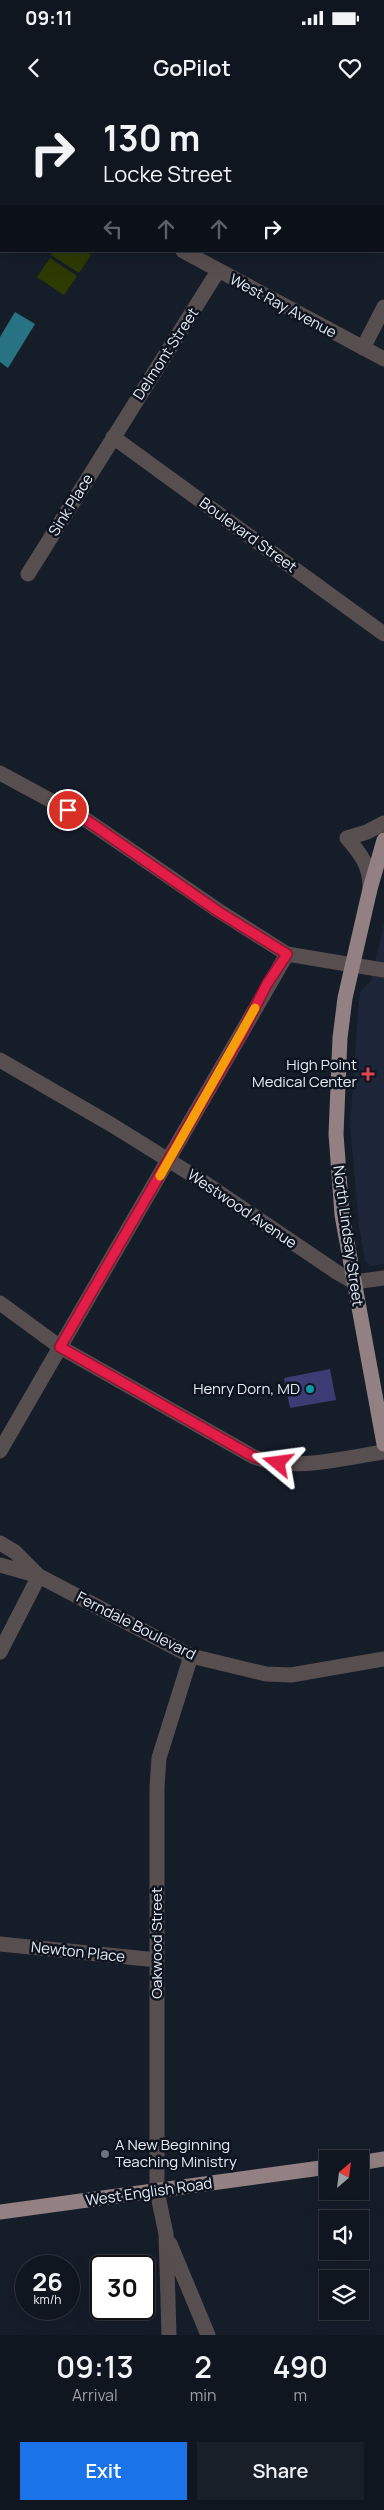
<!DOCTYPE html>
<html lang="en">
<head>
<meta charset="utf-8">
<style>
	:root { --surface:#10161f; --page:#191f28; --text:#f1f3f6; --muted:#9c9fa4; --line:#30353d; --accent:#1a73e8 }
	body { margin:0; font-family:Manrope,sans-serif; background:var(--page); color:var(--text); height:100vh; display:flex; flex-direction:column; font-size:19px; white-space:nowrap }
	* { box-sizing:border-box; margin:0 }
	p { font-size:16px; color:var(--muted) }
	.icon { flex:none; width:28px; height:28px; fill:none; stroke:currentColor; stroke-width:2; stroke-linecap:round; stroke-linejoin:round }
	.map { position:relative; height:2235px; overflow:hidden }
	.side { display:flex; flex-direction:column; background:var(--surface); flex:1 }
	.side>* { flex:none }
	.guide { position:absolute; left:0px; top:0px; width:385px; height:152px; box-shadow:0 5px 20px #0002,0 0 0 1px var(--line); background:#10161f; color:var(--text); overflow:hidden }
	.needle { width:32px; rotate:28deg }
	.buttons { position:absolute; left:319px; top:2050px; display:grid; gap:10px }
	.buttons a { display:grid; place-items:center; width:50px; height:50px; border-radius:0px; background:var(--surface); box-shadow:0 5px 20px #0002,0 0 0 1px var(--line); font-size:25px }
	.speed { position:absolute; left:15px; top:2155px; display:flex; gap:10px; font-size:25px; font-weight:700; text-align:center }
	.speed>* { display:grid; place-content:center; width:65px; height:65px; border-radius:50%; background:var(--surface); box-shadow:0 5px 20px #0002,0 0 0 1px var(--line); line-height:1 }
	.speed small { font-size:12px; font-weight:400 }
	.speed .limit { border:2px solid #111; border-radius:8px; background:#fff; color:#111 }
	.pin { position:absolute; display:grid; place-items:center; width:42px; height:42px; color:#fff; margin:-21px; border:2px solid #fff; border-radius:50%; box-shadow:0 1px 5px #0007 }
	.me { position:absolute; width:55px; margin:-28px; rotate:286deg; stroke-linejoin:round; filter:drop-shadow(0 0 4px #0008) }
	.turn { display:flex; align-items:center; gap:18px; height:105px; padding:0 20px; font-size:22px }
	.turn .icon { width:65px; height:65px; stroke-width:2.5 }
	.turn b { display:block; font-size:35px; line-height:42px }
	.lanes { display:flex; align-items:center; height:48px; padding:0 20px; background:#0003; justify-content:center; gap:25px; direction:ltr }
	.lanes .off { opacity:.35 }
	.eta { display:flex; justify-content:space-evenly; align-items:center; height:85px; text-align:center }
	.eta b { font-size:30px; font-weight:600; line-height:35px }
	.cta { display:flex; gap:10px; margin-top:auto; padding:10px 20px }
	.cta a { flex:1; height:58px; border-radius:0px; background:var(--accent); color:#fff; font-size:20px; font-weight:600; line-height:58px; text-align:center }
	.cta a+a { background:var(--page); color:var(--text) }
	.status { display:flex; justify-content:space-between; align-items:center; height:35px; padding:0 25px; background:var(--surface); direction:ltr }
	.status svg { height:14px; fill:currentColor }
	header { display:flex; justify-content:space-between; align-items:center; height:65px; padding:0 20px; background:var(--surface); font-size:22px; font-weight:600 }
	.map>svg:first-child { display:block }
	.built { fill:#1c2638 }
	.green { fill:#2d3a00 }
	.water { fill:#287383 }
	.building { fill:#3b3c74 }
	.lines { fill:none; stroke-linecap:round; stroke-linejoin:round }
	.minor { stroke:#574e50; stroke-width:15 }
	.major { stroke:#928083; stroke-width:15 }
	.route-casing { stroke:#92132f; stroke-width:12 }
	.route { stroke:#e11d48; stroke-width:9 }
	.slow { stroke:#f59e0b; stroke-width:9 }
	.health-dot { fill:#e0444e; stroke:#0d141f; stroke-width:2 }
	.culture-dot { fill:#0f9aa8; stroke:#0d141f; stroke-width:2 }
	.worship-dot { fill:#6b7280; stroke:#0d141f; stroke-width:2 }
	.labels { text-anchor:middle; stroke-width:5; stroke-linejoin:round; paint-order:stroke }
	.street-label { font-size:15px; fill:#e5ebf3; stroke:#0d141f }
	.poi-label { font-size:15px; fill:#e5ebf3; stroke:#0d141f; text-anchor:end }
</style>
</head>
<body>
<div class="status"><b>09:11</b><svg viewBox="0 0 49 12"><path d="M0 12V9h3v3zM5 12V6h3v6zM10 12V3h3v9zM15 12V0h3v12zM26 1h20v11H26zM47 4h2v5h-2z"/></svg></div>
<header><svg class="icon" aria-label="back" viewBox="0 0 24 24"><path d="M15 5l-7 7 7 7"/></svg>GoPilot<svg class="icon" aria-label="heart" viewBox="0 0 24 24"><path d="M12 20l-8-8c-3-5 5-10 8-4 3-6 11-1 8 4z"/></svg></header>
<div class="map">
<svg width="384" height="2235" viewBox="0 0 384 2235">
	<rect width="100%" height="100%" fill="#151d29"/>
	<path class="built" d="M384,823V1164L371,1166L365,1161L359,1125L350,1026L359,900L361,890L371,881Z"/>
	<path class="green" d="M54,151H86L91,155L79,173L51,155Z
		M50,158L77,176L64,195L37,177Z"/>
	<path class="water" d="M15,212L35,224L8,268L0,262V237Z"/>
	<path class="building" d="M330,1269L336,1300L290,1308L284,1278Z"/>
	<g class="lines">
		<path class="minor" d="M230,1L231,0
			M0,11L1,9
			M0,54L1,55
			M183,151L384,259
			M363,248L384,207
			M113,337L384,534
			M28,474L218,171
			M0,673L85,719L219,811L287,854L384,870
			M370,787C370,766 361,754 347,738L367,732L384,723
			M0,960L112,1025L202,1081L338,1173L354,1182L384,1178
			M0,1203L60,1247L254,1357C295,1372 342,1358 384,1352
			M0,1351L287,854
			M0,1443L15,1452L39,1476
			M0,1465L39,1476L191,1556L266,1574L291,1575L384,1559
			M0,1552L39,1476
			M0,1844L157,1860
			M170,2144L208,2235
			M169,2235L166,2134L157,2091V1687L159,1658L191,1556"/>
		<path class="major" d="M384,740L370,789L345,898L340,938L336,1034L342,1115L384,1344
			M360,2063L384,2059
			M0,2112L328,2067"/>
	</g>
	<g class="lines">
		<g class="route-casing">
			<path id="route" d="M68,710L85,719L219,812L287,854L267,884L243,931L60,1247L254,1357L278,1363"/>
		</g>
		<use href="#route" class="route"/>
		<path class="slow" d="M160,1076L255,908"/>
	</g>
	<path class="health-dot" d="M365.5 966.5h5v5h5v5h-5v5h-5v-5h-5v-5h5z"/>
	<circle class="culture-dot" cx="310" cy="1289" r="5"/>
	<circle class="worship-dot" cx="105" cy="2054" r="5"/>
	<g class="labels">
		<g class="street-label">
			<text transform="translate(283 206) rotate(28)" y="5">West Ray Avenue</text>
			<text transform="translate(166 254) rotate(-57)" y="5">Delmont Street</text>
			<text transform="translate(71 405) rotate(-58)" y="5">Sink Place</text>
			<text transform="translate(248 435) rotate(36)" y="5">Boulevard Street</text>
			<text transform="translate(242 1109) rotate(34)" y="5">Westwood Avenue</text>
			<text transform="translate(348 1136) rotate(82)" y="5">North Lindsay Street</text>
			<text transform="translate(136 1526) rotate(27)" y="5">Ferndale Boulevard</text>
			<text transform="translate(157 1843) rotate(-90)" y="5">Oakwood Street</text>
			<text transform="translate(78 1852) rotate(6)" y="5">Newton Place</text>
			<text transform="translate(149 2092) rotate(-8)" y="5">West English Road</text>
		</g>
		<g class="poi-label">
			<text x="357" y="970">High Point<tspan x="357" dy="17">Medical Center</tspan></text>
			<text x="300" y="1294">Henry Dorn, MD</text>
			<text x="115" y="2050" text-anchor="start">A New Beginning<tspan x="115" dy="17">Teaching Ministry</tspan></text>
		</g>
	</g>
</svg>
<div class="buttons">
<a><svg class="needle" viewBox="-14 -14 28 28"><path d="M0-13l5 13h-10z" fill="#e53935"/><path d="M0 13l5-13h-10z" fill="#9c9fa4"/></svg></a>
<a><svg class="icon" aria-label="sound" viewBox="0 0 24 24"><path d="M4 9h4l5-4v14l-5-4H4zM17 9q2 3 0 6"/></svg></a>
<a><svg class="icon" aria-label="layers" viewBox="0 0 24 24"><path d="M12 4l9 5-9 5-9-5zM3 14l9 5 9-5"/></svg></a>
</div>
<div class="speed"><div>26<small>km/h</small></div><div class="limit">30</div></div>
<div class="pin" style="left:68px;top:710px;background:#d93025"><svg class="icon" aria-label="arrive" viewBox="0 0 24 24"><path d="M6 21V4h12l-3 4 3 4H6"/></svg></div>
<svg class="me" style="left:278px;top:1363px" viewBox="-20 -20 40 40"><path d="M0-17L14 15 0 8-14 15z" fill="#e11d48" stroke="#fff" stroke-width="4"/></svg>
<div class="guide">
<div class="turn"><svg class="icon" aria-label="right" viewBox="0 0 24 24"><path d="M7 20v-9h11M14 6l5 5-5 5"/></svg><div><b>130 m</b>Locke Street</div></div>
<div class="lanes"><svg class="icon off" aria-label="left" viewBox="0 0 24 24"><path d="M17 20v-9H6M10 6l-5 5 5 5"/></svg><svg class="icon off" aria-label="ahead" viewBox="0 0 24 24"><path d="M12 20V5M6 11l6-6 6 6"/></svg><svg class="icon off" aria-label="ahead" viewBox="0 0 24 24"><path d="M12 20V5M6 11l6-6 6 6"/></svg><svg class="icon" aria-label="right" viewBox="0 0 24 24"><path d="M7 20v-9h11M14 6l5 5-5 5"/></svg></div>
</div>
</div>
<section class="side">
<div class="eta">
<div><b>09:13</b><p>Arrival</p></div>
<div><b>2</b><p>min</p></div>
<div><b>490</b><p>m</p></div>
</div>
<div class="cta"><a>Exit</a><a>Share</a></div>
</section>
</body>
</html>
